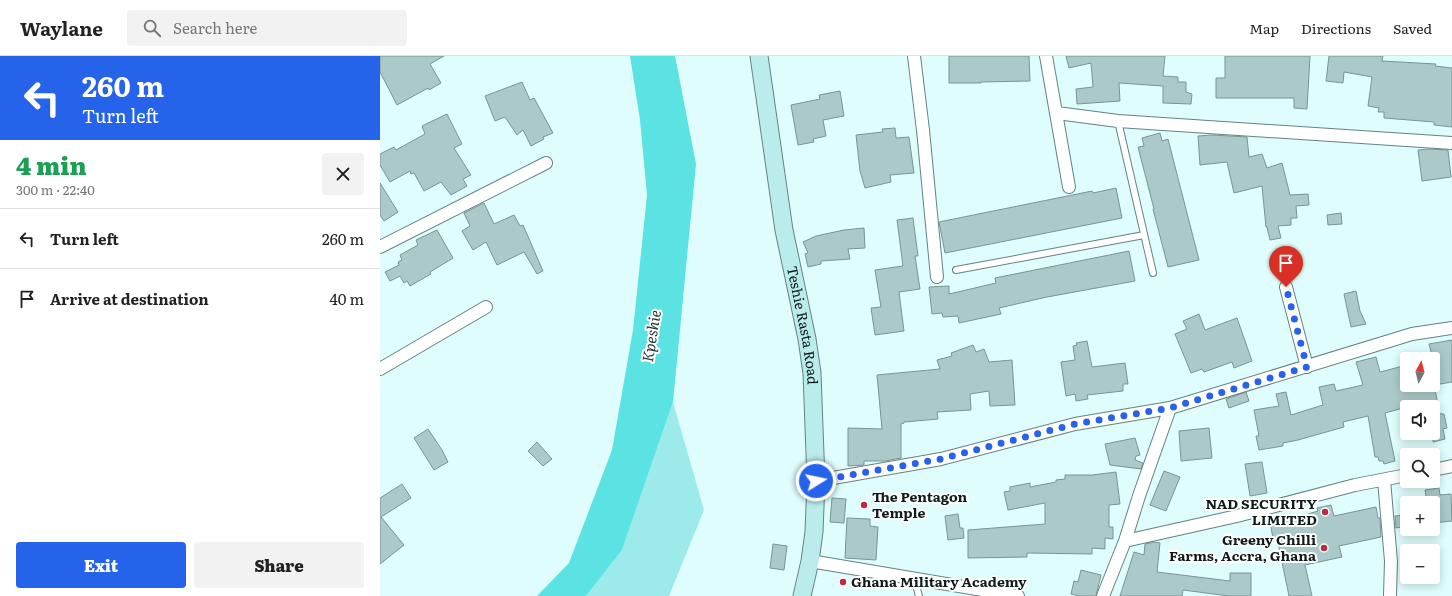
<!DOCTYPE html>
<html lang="en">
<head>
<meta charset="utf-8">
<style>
	:root { --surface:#fff; --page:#f2f2f2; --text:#222; --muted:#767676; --line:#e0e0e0; --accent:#2563eb }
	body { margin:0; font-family:Literata,serif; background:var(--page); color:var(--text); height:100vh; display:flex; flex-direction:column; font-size:15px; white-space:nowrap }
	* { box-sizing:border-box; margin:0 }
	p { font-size:13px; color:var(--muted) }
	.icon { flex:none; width:22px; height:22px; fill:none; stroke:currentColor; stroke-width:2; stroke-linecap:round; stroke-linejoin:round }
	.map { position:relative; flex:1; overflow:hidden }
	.panel { display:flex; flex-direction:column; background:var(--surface); width:380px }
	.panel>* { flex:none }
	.hud { background:#2563eb; color:#fff; overflow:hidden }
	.needle { width:26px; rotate:7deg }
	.tools { position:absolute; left:1020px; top:296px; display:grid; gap:8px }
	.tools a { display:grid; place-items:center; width:40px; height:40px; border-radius:4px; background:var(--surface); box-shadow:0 2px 10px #0003; font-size:20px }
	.pin { position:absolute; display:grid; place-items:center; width:34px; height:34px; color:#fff; margin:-41px -17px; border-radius:50% 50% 50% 0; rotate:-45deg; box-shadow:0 0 4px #0007 }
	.pin .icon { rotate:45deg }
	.me { position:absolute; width:44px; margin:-22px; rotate:80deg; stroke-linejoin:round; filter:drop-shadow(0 0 3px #0008) }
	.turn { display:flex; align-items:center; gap:14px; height:84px; padding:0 16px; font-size:18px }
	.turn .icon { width:52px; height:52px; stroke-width:2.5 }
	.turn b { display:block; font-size:28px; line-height:34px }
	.round { display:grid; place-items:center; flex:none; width:42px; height:42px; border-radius:4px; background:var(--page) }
	.head { display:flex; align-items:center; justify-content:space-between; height:68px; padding:0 16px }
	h1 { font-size:24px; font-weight:800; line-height:30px; color:#1e9e55 }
	.primary-button { display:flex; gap:8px; margin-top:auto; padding:8px 16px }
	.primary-button a { flex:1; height:46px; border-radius:4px; background:var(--accent); color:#fff; font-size:16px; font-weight:800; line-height:46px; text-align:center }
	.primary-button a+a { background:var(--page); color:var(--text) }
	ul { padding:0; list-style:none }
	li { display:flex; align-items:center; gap:12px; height:60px; padding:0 16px; border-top:1px solid var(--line) }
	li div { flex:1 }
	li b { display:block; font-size:15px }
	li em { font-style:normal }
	header { display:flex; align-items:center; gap:24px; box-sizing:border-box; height:56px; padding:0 20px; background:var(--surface); border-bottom:1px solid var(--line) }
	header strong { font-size:19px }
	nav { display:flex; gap:22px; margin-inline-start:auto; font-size:14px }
	.search { width:280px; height:36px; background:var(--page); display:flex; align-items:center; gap:10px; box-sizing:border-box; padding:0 14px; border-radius:4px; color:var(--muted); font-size:15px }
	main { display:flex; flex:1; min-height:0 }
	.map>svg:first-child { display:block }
	.green { fill:#9cebea }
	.water { fill:#5be3e3 }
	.building { fill:#abc9c9; stroke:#789595 }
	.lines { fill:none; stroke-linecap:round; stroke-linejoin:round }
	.lane-casing { stroke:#658281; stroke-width:8 }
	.street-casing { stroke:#658281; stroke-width:14 }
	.secondary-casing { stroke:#658281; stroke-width:19 }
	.lane { stroke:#fff; stroke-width:6 }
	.street { stroke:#fff; stroke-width:12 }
	.secondary { stroke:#bbecec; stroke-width:17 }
	.route { stroke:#2563eb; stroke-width:7; stroke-dasharray:0 12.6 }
	.poi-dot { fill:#bb2a47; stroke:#fff; stroke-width:1.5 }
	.labels { text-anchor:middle; stroke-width:4; stroke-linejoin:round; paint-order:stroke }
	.street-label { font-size:14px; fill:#0f1a1a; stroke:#fff }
	.poi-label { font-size:14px; font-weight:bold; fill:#0f1a1a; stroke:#fff; text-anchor:start }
	.water-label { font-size:15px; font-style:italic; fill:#1f3737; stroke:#fff }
</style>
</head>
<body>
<header>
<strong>Waylane</strong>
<div class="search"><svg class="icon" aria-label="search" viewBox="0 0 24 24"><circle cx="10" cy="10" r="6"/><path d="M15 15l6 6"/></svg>Search here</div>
<nav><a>Map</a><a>Directions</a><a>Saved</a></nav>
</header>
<main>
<section class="panel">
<div class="hud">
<div class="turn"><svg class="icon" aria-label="left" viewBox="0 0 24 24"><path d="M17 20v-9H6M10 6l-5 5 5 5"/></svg><div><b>260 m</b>Turn left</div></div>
</div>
<div class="head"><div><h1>4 min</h1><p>300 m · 22:40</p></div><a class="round"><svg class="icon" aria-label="close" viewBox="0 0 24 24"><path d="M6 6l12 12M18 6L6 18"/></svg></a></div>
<ul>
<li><svg class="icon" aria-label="left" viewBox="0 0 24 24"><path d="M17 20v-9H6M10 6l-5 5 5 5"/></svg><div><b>Turn left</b></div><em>260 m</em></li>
<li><svg class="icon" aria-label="arrive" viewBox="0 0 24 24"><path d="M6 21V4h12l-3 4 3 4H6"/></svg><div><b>Arrive at destination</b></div><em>40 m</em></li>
</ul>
<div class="primary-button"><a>Exit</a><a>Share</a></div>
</section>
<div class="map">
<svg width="1072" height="540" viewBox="0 0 1072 540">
	<rect width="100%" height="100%" fill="#defdfc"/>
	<path class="green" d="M293,346L324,454L289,540H206L242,494Z"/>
	<path class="water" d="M250,0H295L316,108L293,346L242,494L206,540H157L189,507L232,394L253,274L267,139L260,64Z"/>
	<path class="building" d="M0,0H64L50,8L61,27L49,34L48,32L17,49L0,16Z
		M569,0H649L650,25L601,26V27H569Z
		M686,0H785L783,20L798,21V26H806V36L812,38L811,48L783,47V30L739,27L740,45L697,48L696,33L713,31L711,7L689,12Z
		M845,0H930L927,53L914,52V42H836V22H845Z
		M949,0H1003L1002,5L1056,8L1055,10L1072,12V71L1054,69V66L1004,62V56H998L999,52L988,50L992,21L964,16L963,27L946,25Z
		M142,26L150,44L154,42L173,77L163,81L164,83L151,90L143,74L137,79L125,61L115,65L105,40Z
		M460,35L464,60L443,64L446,80L433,83L434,86L418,89L411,49L440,43L439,39Z
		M67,58L82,88L74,92L91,119L83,123L87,130L71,139L61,126L44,135L34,117L31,118L30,115L10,126L0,109V98L14,91L16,94L45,78L42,70Z
		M515,72L516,82L529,81L534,117L510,119L511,126L485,132L480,115L476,79L503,76L502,73Z
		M780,77L782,85L788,83L819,204L788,211L773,153H774L758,91L764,90L762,82Z
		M832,79L867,81L869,101L882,98L887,112L902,107L910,139L928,138L929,149L916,150L917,162H911V169L898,170L901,182L890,184L887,171H886L882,130L854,137L847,106L820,109L818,80Z
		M1049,93L1068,94L1071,121L1042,125L1038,94Z
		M0,127L18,156L4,165L0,159Z
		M736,132L742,162L565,197L559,166L712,135L713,137Z
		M104,147L114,168L134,159L140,170L143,169L163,215L157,218L144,196L117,209L106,186L93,194L82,175L90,170L84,157Z
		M961,157L962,168L948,169L947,159Z
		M533,162L538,200H535L540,233L519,236L524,275L495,279L491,252L501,251L495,214L523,210L517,164Z
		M484,172L485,192L468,193L470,203L441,205V208L428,211L425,198L428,197L423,186L436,180L464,174Z
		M57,174L73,202L50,216L51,218L30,230L27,225L24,227L20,220L10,225L5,216L19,209L18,206L22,204L20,199L38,189L36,184Z
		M749,195L755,225L667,241L619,252L621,258L579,267L578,260L563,261L562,257L552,258L549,231L569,230V238L616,227L615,222Z
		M976,235L980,255L986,268L971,271L964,238Z
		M819,258L825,274L857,262L872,305L854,312L852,306L824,316L822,313L811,317L795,278L807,273L803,265Z
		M1072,284V326L1054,329L1060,358H1064L1067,372L1063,373L1065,383L1053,386V351H1027L1005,357L1015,405L1004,408L1003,405H999L998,401H995L988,360L963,366L964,371L918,384L903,387V390L879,394L876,380H879L874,354L899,350L896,338L906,336L911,359L943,349L939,331L954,328L956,335L983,329L976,306L996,301L1000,316L1027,309V329H1053V303L1049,288Z
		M707,285L712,311L745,307L748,328H743V335L707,339L708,343L696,345L695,338L686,340L681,306L695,304L693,290L697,289L696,287Z
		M593,289L596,296L604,293L609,306L632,304L635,349L610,350L609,335L590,338L591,354L557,356L558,363L524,366V367L521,368V402L505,405H484V409L468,410V372L502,373L497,319L560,313L557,304L572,300L571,297Z
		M866,336L869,345L849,352L846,343Z
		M829,372L832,402L801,405L799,375Z
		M48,373L62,394L68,406L54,414L34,382Z
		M755,382L760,399L756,400L755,404L763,407L761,413L730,409L725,388Z
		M157,386L172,403L163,410L148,395Z
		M882,406L887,437L870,440L865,408Z
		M784,415L800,421L786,455L770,449Z
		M736,416L740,448L729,449V471H733V483L725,482V493L712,492V498L647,497V501L588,502V474L665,468V447L628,454L624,436L630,435V431L650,427V431L676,426V424L685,423V419H712Z
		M22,428L31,442L1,461L24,489L0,508V442Z
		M1059,432L1060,439L1071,438L1072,465L1053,467V447H1047L1045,434Z
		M452,442L466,443L464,467L450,466Z
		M951,449L954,460L996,451L998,462H1000L1001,481L959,490L962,501L925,509L932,540H909L897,482L893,483L890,465L914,460L915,462L938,455L937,452Z
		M578,458L580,472H583L584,482L568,484L565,460Z
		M1027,459V470L1016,472L1015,460Z
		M467,462L490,463V470L498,471L496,504L465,502Z
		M774,486L780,487L777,516L850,525V517H871V540H849L803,534L802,540H740L754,496L764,499L765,488Z
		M393,488L407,490L404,514L390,512Z
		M701,514L721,519L716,540H699L691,538L694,525L698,526Z"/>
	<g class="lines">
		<g class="lane-casing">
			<path id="lane" d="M738,65L773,217
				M576,214L764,179
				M534,522L539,540"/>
		</g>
		<g class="street-casing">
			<path id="street" d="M534,0L543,74L557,221
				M666,0L689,131
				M677,57L738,65L1072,87
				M0,191L166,107
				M906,231L927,311
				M0,313L106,251
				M1053,414L1072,410
				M1004,424L1011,505L1010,540
				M436,425L561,403L695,368L790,352L1032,278L1072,272
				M745,485L857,460L975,429L1027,419
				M430,505L638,540
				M723,540L745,485L759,440L790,352"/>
		</g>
		<g class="secondary-casing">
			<g id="secondary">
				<path id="s1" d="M379,0L404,174L427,283L432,317L436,425L434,476L430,505L422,540"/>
			</g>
		</g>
		<use href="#lane" class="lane"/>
		<use href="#street" class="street"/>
		<use href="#secondary" class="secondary"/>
	</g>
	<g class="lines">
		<path class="route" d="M436,425L561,403L695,368L790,352L927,311L906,231"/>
	</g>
	<g class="poi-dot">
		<circle cx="484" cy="449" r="4"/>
		<circle cx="945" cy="456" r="4"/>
		<circle cx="944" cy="492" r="4"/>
		<circle cx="463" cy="526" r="4"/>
	</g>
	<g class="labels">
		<g class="street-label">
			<text dy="5" stroke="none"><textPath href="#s1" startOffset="273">Teshie Rasta Road</textPath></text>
		</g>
		<g class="poi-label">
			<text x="492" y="446">The Pentagon<tspan x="492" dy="16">Temple</tspan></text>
			<text x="937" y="453" text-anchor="end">NAD SECURITY<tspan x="937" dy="16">LIMITED</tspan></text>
			<text x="936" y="489" text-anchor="end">Greeny Chilli<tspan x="936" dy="16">Farms, Accra, Ghana</tspan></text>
			<text x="471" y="531">Ghana Military Academy</text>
		</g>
		<g class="water-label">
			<text transform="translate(272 280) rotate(-81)" y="5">Kpeshie</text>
		</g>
	</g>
</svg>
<div class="tools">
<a><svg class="needle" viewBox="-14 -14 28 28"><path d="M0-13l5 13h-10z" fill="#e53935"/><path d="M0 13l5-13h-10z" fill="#767676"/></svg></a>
<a><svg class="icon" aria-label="sound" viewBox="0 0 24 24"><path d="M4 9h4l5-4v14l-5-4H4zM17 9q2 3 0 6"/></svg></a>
<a><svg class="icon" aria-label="search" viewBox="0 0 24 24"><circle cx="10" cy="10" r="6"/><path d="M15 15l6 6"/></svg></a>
<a>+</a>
<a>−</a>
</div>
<div class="pin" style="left:906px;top:231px;background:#d93025"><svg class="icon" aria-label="arrive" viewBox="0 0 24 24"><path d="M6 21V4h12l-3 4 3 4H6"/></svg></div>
<svg class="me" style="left:436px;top:425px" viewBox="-20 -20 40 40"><circle r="17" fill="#2563eb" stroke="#fff" stroke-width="3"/><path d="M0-11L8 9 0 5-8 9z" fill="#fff"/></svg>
</div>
</main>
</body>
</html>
